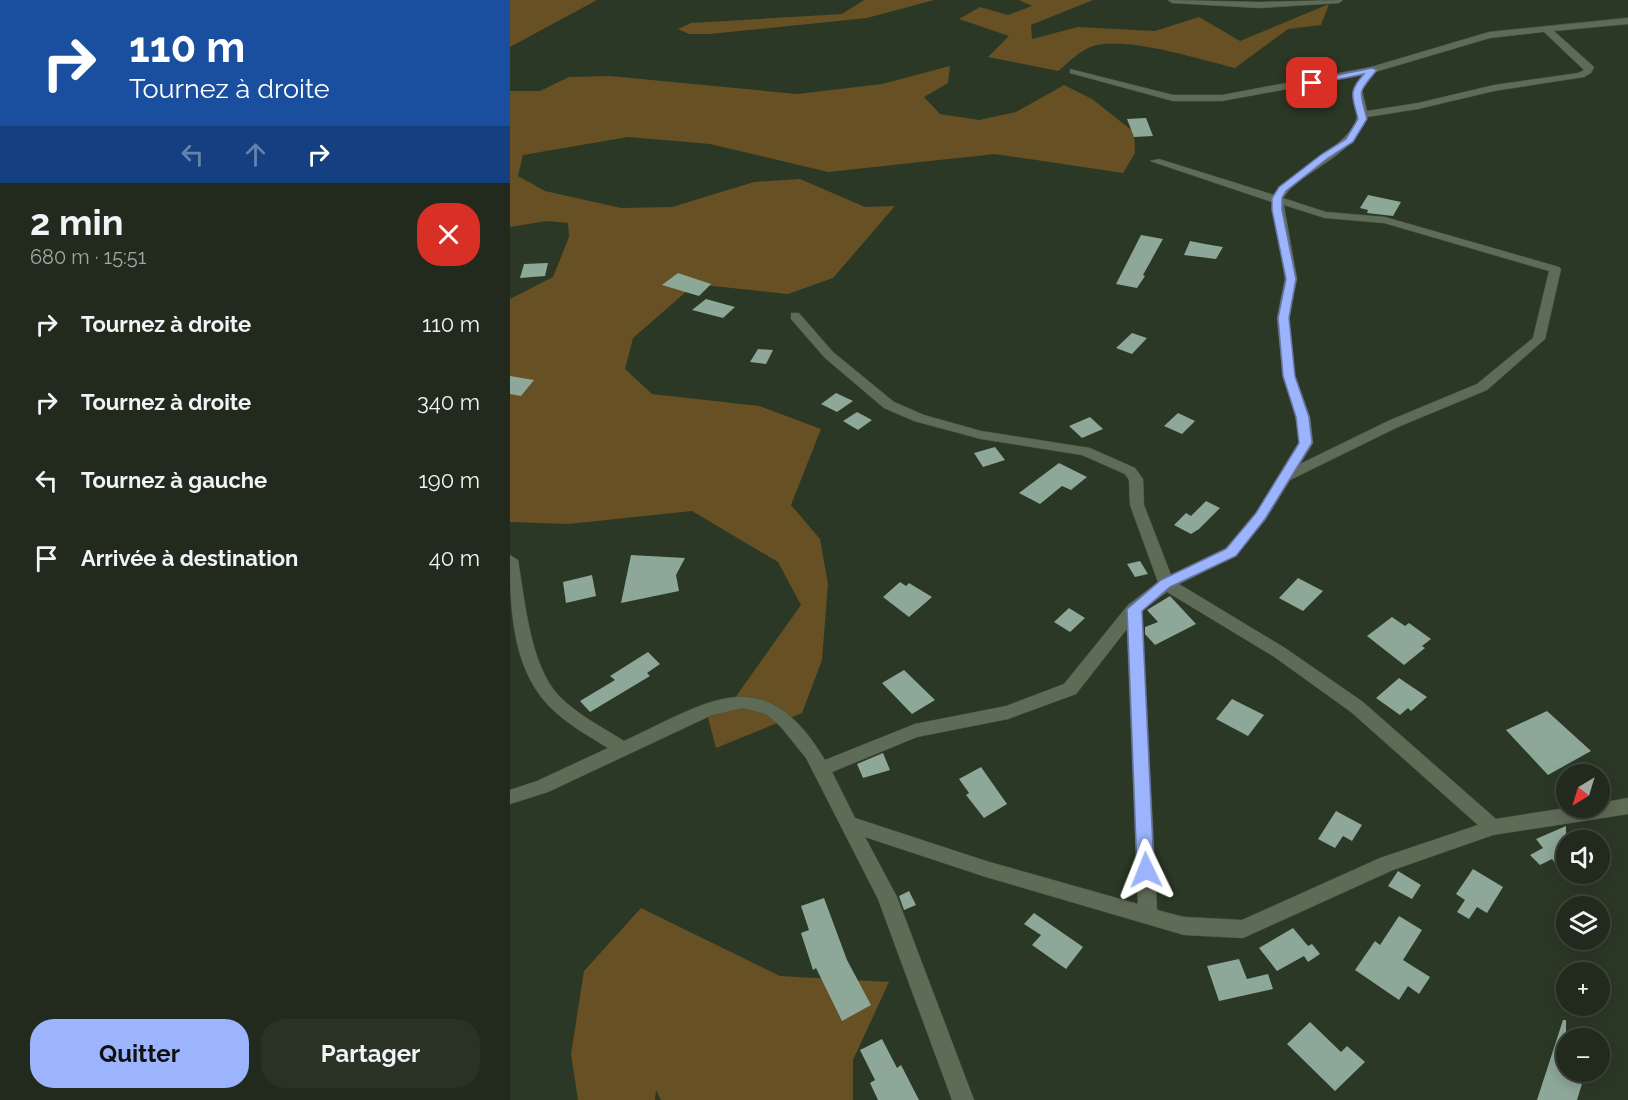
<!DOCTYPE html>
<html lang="fr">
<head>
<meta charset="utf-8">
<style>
	:root { --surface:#212a1c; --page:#293225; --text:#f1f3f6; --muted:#a2a7a3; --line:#3e463b; --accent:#9cb4fd }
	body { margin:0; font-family:Raleway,sans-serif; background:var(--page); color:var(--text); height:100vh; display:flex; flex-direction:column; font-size:22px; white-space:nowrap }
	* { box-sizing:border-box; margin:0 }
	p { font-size:20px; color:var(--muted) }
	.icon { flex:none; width:33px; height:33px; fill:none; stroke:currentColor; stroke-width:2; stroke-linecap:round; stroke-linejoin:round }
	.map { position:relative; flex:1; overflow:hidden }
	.details { display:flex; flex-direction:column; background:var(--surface); width:510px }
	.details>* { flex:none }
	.hud { background:#1a4fa0; color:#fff; overflow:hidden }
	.needle { width:39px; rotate:218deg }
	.tools { position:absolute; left:1046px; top:764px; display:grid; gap:12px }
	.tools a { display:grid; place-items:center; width:54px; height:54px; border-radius:50%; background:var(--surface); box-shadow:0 3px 15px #0003,0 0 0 2px var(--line); font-size:30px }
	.pin { position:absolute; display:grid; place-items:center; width:51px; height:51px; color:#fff; margin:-26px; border-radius:12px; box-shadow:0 3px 9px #0006 }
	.me { position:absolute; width:66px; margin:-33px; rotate:358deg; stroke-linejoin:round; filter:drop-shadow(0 0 4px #0008) }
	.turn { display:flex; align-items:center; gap:21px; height:126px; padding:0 30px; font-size:27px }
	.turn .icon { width:78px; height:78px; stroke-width:2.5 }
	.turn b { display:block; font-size:42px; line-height:51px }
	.lanes { display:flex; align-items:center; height:57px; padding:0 30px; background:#0003; justify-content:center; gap:30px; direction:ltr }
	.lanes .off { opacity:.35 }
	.round { display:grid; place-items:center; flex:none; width:63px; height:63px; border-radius:24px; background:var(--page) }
	.summary { display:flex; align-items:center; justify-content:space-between; height:102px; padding:0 30px }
	h1 { font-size:36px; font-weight:700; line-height:45px }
	.button { display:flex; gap:12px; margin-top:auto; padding:12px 30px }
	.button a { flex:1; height:69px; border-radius:24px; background:var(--accent); color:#111; font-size:24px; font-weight:700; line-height:69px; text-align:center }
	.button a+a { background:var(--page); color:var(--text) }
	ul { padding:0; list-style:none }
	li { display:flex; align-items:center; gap:18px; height:78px; padding:0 30px }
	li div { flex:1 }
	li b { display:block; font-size:22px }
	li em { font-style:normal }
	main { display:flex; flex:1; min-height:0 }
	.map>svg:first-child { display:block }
	.green { fill:#675023 }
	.building { fill:#8da799 }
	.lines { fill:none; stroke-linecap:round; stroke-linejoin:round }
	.minor-casing { stroke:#495343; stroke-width:1 }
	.minor { fill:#5e6b57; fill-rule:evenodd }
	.route { fill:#9cb4fd; stroke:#6575a4; stroke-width:1.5 }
</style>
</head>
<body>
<main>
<section class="details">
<div class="hud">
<div class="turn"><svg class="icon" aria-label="right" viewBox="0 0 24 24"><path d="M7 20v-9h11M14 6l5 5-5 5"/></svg><div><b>110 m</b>Tournez à droite</div></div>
<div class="lanes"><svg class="icon off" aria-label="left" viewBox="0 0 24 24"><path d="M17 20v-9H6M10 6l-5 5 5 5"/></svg><svg class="icon off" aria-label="ahead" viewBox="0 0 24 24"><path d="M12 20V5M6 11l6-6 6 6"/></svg><svg class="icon" aria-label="right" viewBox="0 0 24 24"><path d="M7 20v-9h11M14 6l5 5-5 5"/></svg></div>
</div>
<div class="summary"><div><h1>2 min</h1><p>680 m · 15:51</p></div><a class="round" style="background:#d93025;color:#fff"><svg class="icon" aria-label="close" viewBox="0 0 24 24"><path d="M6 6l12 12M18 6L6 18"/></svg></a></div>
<ul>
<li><svg class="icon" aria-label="right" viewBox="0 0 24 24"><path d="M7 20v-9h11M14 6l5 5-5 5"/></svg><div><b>Tournez à droite</b></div><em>110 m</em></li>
<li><svg class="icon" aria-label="right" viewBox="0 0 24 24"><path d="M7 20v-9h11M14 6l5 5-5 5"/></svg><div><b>Tournez à droite</b></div><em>340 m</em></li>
<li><svg class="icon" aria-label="left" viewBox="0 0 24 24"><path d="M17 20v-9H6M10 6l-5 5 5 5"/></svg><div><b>Tournez à gauche</b></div><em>190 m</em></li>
<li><svg class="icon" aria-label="arrive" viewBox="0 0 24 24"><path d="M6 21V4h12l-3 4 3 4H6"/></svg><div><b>Arrivée à destination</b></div><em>40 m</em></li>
</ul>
<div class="button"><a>Quitter</a><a>Partager</a></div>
</section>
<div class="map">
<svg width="1118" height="1100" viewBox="0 0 1118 1100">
	<rect width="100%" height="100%" fill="#2c3826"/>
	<path class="green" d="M0,0H87L0,47Z
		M354,0H424L357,18L199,34H179L168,29L181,23L332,14Z
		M509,0H583L521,25L522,39L568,27L645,31L689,17L730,41L819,4L811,25L778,29L725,68C691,60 609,33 578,48C567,53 557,64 548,71L478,57L499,36L449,19L470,7L498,15L522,6Z
		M440,66L438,83L414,97L430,114L469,120L506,112L554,85L582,99L624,132L625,153L613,173L485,154L318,172L200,144L118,137L13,155L8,176L35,191L111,208L162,207L244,182L290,179L355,207L385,206L323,278L278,294L185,284L123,338L115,369L142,394L249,406L311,429L281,505L310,539L318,584L312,660L292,713L206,748L196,710L222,702L291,605L268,562L182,511L58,524L0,522V299L43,277L59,237L58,223L37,221L0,227V91H30L59,77L100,76L287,94L372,84Z
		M131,908L270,976L379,982L343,1060V1100H151L146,1090L145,1100H68L61,1054L74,971Z"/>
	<path class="building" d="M636,118L643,136L624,137L617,119Z
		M858,195L891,202L883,216L857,213L858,210L850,208Z
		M631,235L653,239L633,275L635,276L627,288L606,284Z
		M680,241L695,244L713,247L706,259L674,255Z
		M38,263L35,276L10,278L14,264Z
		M168,273L201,284L189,296L152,285Z
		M196,299L225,307L213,318L182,310Z
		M622,333L637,338L622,354L606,348Z
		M248,349L263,350L256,364L240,362Z
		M0,376L24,380L11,396L0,394Z
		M326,393L343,401L327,412L311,404Z
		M347,412L362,420L348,430L333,421Z
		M668,413L685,421L672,434L654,426Z
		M580,417L593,429L572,438L559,426Z
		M485,447L495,460L473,467L464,453Z
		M549,463L577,477L561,490L552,486L530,504L509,493Z
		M696,501L710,508L689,529L681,534L664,525L676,513L681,516Z
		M121,555L175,558L166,575L169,591L111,603Z
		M630,561L638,574L625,577L617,564Z
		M82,575L86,596L56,603L53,582Z
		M788,578L813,591L793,611L769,598Z
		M390,582L396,586L399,583L422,597L399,617L373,597Z
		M660,596L686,624L645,645L635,634V627L648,622L637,610Z
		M559,608L575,618L560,632L544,622Z
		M882,617L895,626L899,623L921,639L912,646L915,648L894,665L857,636Z
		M138,652L150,664L137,673L140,676L80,712L70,701L105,680L100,676Z
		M394,670L425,700L402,714L372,683Z
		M889,678L917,697L901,711L898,708L890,715L866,698Z
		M722,699L754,715L738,736L706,719Z
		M1037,711L1081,751L1038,775L996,730Z
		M373,753L380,770L353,778L347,764Z
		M471,767L497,804L474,818L456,795L459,793L449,779Z
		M826,811L852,825L842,841L833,836L825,848L808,839Z
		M1056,826V876L1042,859L1030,865L1020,855L1033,848L1026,839Z
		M963,869L993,887L977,913L967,907L959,919L947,912L955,900L946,894Z
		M888,871L911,885L902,899L878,886Z
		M399,891L406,905L394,910L389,896Z
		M314,898L337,960L361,1005L332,1021L306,968L303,970L291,933L299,930L291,906Z
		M524,913L573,947L556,969L522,945L531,935L514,924Z
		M889,916L912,930L893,960L920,977L909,994L898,986L889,1000L845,970L865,941L870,945Z
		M783,928L798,946L802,944L810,954L798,962L794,956L767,971L749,948Z
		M729,959L737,979L758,974L763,989L709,1001L697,966Z
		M1053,1020H1056V1071H1076L1067,1100H1027Z
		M800,1022L831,1052L837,1046L855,1062L825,1091L777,1044Z
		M372,1039L387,1068L391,1065L409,1100H368L360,1083L365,1080L350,1050Z"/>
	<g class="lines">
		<g class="minor-casing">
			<path id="minor" d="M658,0L750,2L833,0L829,3L750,8L662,3Z
				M1118,18V24L1044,31L1084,67L1081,73L1074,77L984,91L908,109L857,117C845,152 805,166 780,189L773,198L816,212L875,217L1049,267L1051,269L1035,339L977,390L888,427L780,480L756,519L726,556L669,584L775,648L853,702L986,819L1062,807H1089V803L1118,798V814L983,835L883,870L733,938L674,935L476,877L355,837L387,897L464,1100H442L368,899L296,758L270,726L256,714L233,708L202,715L38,792L0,804V790L27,781L98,748C77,735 55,723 38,705C1,666 0,604 0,555L8,560C15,601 20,665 49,696C68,715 92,727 114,741C200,701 254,658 315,760L405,724L496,706L554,684L618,605L648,582L620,505L619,480L615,474L572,455L471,439L404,421L374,408L315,358L281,319V313H289L323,352L384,402L414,415L471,431L580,448L625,468L633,479L634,505L661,575L716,548L746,513L789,443L786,417L773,376L767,318L775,279L762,202L640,161L649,159L764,195C783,170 842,144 847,117C849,109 843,99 843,90L853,75L712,101H663L560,73V69L663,95H712L861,67L979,32ZM1034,32L1074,70L1068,73L984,85L908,103L857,111L852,90L865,72L980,38ZM774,205L815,218L874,223L1039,271L1023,338L967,384L878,421L790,464L803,443L800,417L785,376L779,318L787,279ZM657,592L763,656L841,712L968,825L870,858L732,920L674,917L647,910L632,611ZM617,629L628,904L476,861L345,818L322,772L407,737L498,719L566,694Z"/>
		</g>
		<use href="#minor" class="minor"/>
	</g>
	<path class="route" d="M862,68L867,70C847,94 849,89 857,119L843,142L818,158L776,191L772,198V210L786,279L779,318L785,376L799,417L802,443L755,519L726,556L660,587L632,611L644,870L642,875L636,878L630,875L627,870L617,609L651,580L716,549L746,513L789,443L786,417L773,376L768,318L776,279L762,210V198L769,187L812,154L836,139L848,119C843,98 837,92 854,74L802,85L799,81Z"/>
</svg>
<div class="tools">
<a><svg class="needle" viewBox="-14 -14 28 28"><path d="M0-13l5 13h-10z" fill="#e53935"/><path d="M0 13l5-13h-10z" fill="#a2a7a3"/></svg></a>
<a><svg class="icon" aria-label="sound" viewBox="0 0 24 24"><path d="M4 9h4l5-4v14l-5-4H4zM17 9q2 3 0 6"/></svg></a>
<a><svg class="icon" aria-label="layers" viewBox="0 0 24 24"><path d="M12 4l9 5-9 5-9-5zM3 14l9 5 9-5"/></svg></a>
<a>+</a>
<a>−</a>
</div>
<div class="pin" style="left:802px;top:83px;background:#d93025"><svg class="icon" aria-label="arrive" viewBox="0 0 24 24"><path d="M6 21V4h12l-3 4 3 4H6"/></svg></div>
<svg class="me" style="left:636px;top:870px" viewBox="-20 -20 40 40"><path d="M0-17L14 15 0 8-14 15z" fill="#9cb4fd" stroke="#fff" stroke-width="4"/></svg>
</div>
</main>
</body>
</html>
